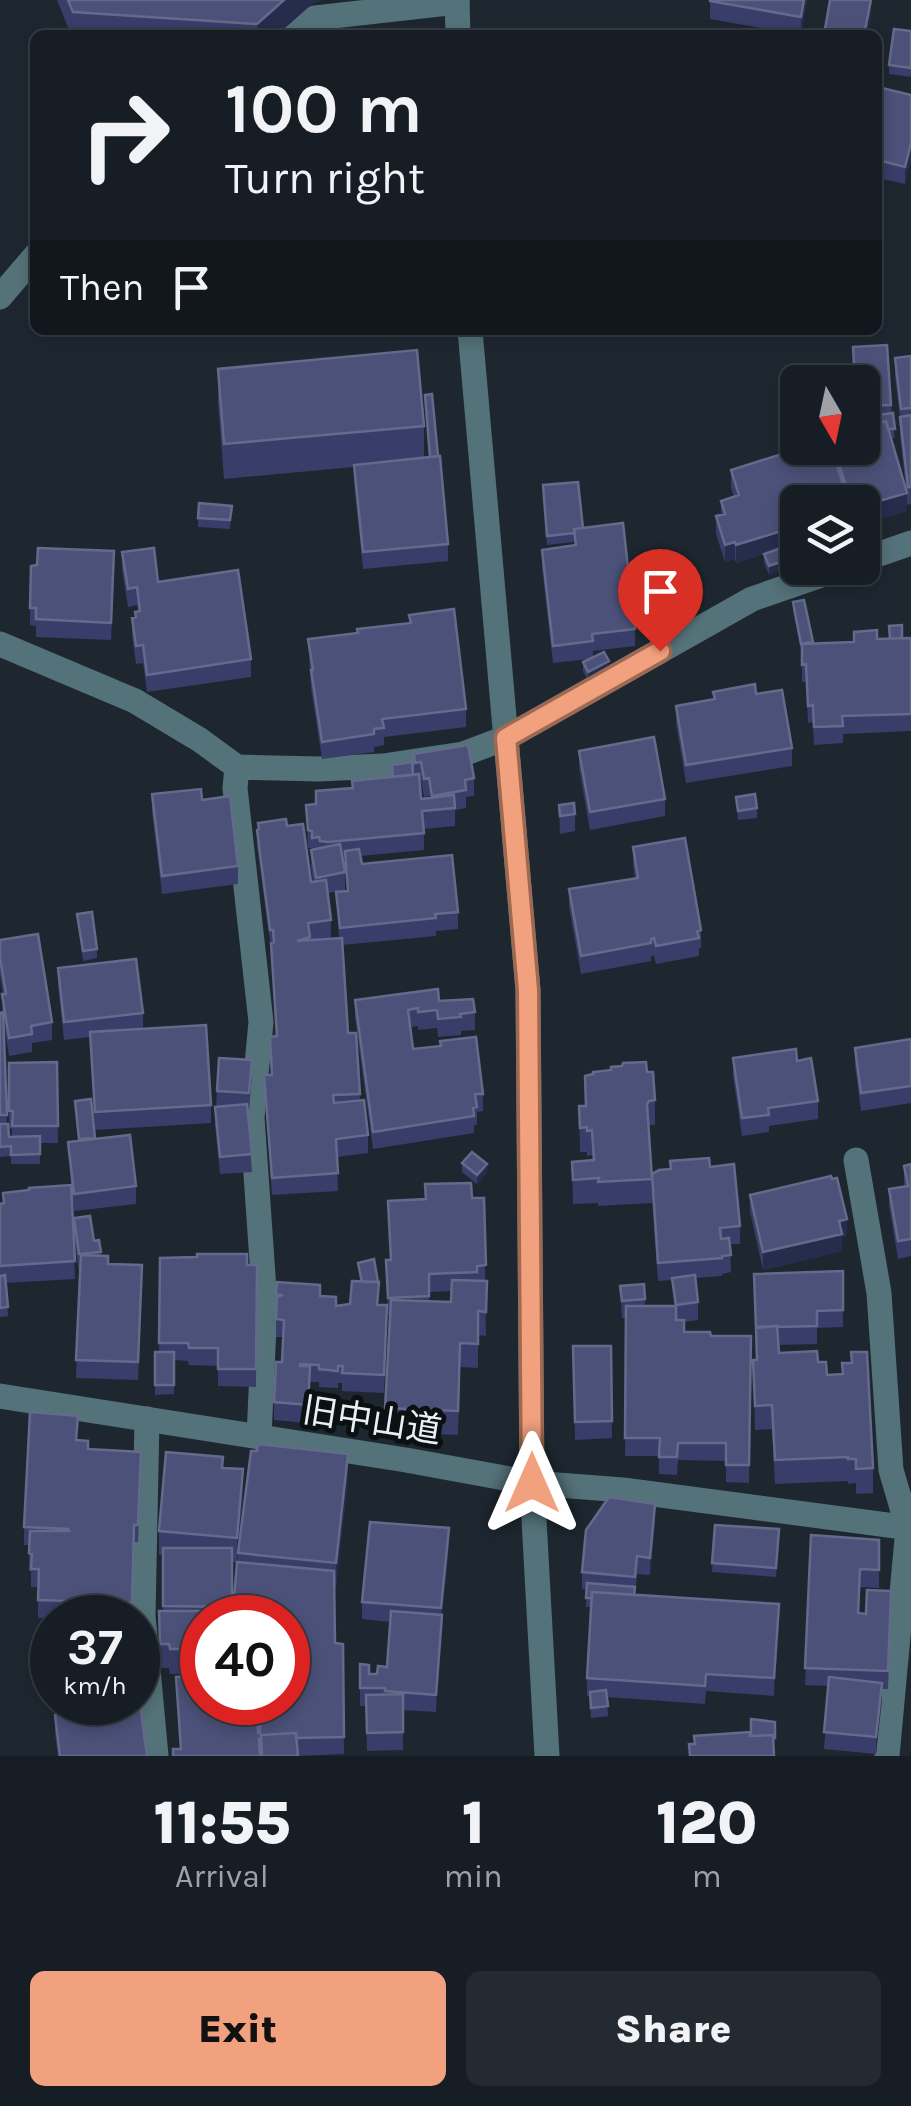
<!DOCTYPE html>
<html lang="en">
<head>
<meta charset="utf-8">
<style>
	:root { --surface:#161d24; --page:#232a31; --text:#f1f3f6; --muted:#9ea2a6; --line:#353b41; --accent:#f2a17e }
	body { margin:0; font-family:Karla,"Noto Sans JP",sans-serif; background:var(--page); color:var(--text); height:100vh; display:flex; flex-direction:column; font-size:38px; white-space:nowrap }
	* { box-sizing:border-box; margin:0 }
	p { font-size:32px; color:var(--muted) }
	.icon { flex:none; width:55px; height:55px; fill:none; stroke:currentColor; stroke-width:2; stroke-linecap:round; stroke-linejoin:round }
	.map { position:relative; height:1756px; overflow:hidden }
	.drawer { display:flex; flex-direction:column; background:var(--surface); flex:1 }
	.drawer>* { flex:none }
	.hud { position:absolute; left:30px; top:30px; width:852px; height:305px; border-radius:15px; box-shadow:0 5px 15px #0003,0 0 0 2px var(--line); background:#161d24; color:var(--text); overflow:hidden }
	.needle { width:65px; rotate:171deg }
	.controls { position:absolute; left:780px; top:365px; display:grid; gap:20px }
	.controls a { display:grid; place-items:center; width:100px; height:100px; border-radius:15px; background:var(--surface); box-shadow:0 5px 15px #0003,0 0 0 2px var(--line); font-size:50px }
	.speed { position:absolute; left:30px; top:1595px; display:flex; gap:20px; font-size:50px; font-weight:700; text-align:center }
	.speed>* { display:grid; place-content:center; width:130px; height:130px; border-radius:50%; background:var(--surface); box-shadow:0 5px 15px #0003,0 0 0 2px var(--line); line-height:1 }
	.speed small { font-size:25px; font-weight:400 }
	.speed .limit { border:15px solid #d22; background:#fff; color:#111 }
	.pin { position:absolute; display:grid; place-items:center; width:85px; height:85px; color:#fff; margin:-102px -42px; border-radius:50% 50% 50% 0; rotate:-45deg; box-shadow:0 0 10px #0007 }
	.pin .icon { rotate:45deg }
	.me { position:absolute; width:110px; margin:-55px; rotate:0deg; stroke-linejoin:round; filter:drop-shadow(0 0 8px #0008) }
	.turn { display:flex; align-items:center; gap:35px; height:210px; padding:0 30px; font-size:45px }
	.turn .icon { width:130px; height:130px; stroke-width:2.5 }
	.turn b { display:block; font-size:70px; line-height:85px }
	.then { display:flex; align-items:center; height:95px; padding:0 30px; background:#0003; gap:20px; font-size:38px }
	.eta { display:flex; justify-content:space-evenly; align-items:center; height:170px; text-align:center }
	.eta b { font-size:60px; font-weight:800; line-height:70px }
	.primary-button { display:flex; gap:20px; margin-top:auto; padding:20px 30px }
	.primary-button a { flex:1; height:115px; border-radius:15px; background:var(--accent); color:#111; font-size:40px; font-weight:800; line-height:115px; text-align:center }
	.primary-button a+a { background:var(--page); color:var(--text) }
	.map>svg:first-child { display:block }
	.lines { fill:none; stroke-linecap:round; stroke-linejoin:round }
	.service { stroke:#547279; stroke-width:25 }
	.minor { stroke:#547279; stroke-width:25 }
	.tertiary { stroke:#547279; stroke-width:25 }
	.wall { fill:#383d69; fill-rule:evenodd }
	.shaded-wall { fill:#262c4c }
	.building { fill:#4b5178; stroke:#646a8b; stroke-width:2.5 }
	.route-casing { stroke:#9d6952; stroke-width:25 }
	.route { stroke:#f2a17e; stroke-width:18 }
	.labels { text-anchor:middle; stroke-width:10; stroke-linejoin:round; paint-order:stroke }
	.street-label { font-size:35px; fill:#e9f0f5; stroke:#0b1013 }
</style>
</head>
<body>
<div class="map">
<svg width="911" height="1756" viewBox="0 0 911 1756">
	<rect width="100%" height="100%" fill="#1e2730"/>
	<g class="lines">
		<path class="service" d="M0,644L135,701L200,740L237,767L319,769L383,766L463,754L506,738
			M237,767L235,788L261,1022L252,1117L265,1304L259,1437
			M147,1419L143,1616L156,1756"/>
		<path class="minor" d="M293,35L315,18L457,2
			M0,297L35,256
			M862,560L911,543
			M506,738L752,599L842,568
			M856,1160L879,1293L891,1470L908,1528L887,1756
			M0,1396L406,1460L532,1483L623,1490L911,1528"/>
		<path class="tertiary" d="M457,0L458,35
			M470,330L528,990L532,1483L547,1756"/>
	</g>
	<path class="wall" d="M57,0H322L313,3L277,35H71Z
		M710,0H807L801,35L710,19Z
		M911,31V77L889,74V65Z
		M878,87L911,95L905,184L878,178Z
		M853,347L891,405L895,438H891L906,488L900,435V417L895,376V358L911,356V504L908,505L907,502V511L862,524V502H798L769,575L764,563V554L736,563L735,559L725,562L716,534V516L721,515V501L734,497L731,488V470L801,448H862V382H854Z
		M218,369L424,426V458L429,457L425,395L448,544V561L363,569L354,482V467L224,479L218,403Z
		M543,485L583,528L635,629V646L593,651V657L609,670L588,681L583,671V662L589,659L553,663L542,567V550L574,545V542L547,545Z
		M232,506L230,529L198,527V518Z
		M122,552L251,659V677L147,692L143,663L136,664L132,635V618L135,617L138,611L137,605L128,607L122,570Z
		M114,569L111,640L36,637V626L30,625V608Z
		M793,602L813,644L911,638V731L843,734V743L814,745L813,722L808,723L806,682H802V654L793,611Z
		M409,615L466,709V727L384,737V745L374,747V752L322,759L311,688L308,639L357,633L409,623Z
		M713,692L756,694L792,748V766L686,783L676,723V706L713,700Z
		M579,751L665,799V816L590,830L579,768Z
		M414,754L474,778V796L466,797V808L455,810V826L424,829V850L360,856L362,864L458,912V929L436,931V936L342,945L348,1033H356L360,1100L368,1135V1153L337,1157L338,1191L272,1195L264,1075H271L270,1037L276,1036L271,948L257,847L258,823L287,826L311,882H313L311,868L312,848H308L306,805L316,804L352,788V781L392,777V765L414,775ZM420,780H421L424,797L429,796L430,798L421,799ZM343,858H345L347,891L336,892L339,938H331V920L328,893L345,890V872Z
		M152,794L238,866V884L162,894L152,812Z
		M736,797L757,808V818L738,820Z
		M559,805L575,814V831L560,834Z
		M633,847L701,930V948H699V956L656,964L654,956H651V961L581,974L569,907V889L635,879L633,865Z
		M77,914L97,949V958L83,961Z
		M0,940L52,1022V1040L32,1043V1052L9,1056L4,1024L7,1124L9,1137H12V1129L9,1128V1063L57,1062L58,1143H40V1164H11V1156L0,1157V1013L2,1012L3,994L0,976Z
		M58,968L143,1013V1029L211,1105V1123L95,1130L90,1037L64,1040L58,985Z
		M355,1000L439,1001L475,1012V1030L461,1031V1035L438,1037L437,1028L418,1030V1026L410,1027L413,1049L483,1094V1111L477,1112V1125H474V1133L373,1149L355,1018Z
		M911,1039V1103L861,1111L855,1065V1048Z
		M733,1058L797,1061L818,1101V1119L769,1126V1132L742,1136L733,1076Z
		M647,1072L655,1100V1125H649L652,1174L710,1167L740,1226V1244H730L731,1272L722,1274V1276L695,1278L698,1302V1320L684,1322V1332L711,1336H751L749,1483L726,1482V1461L678,1460L677,1475L659,1474V1456H625L626,1318H622L620,1286L644,1284L645,1306H674L672,1280L658,1281L652,1199V1203L598,1206V1203L573,1204L572,1162L593,1160L592,1155L587,1156V1152H580L579,1106H585V1076Z
		M252,1077L249,1111L247,1110L252,1172L220,1174L215,1125L217,1091Z
		M91,1099L95,1139L136,1186V1204L74,1211L72,1193L75,1279L6,1283L8,1316L0,1317V1204L3,1203V1193L71,1185L68,1142L79,1141L75,1101Z
		M462,1163L487,1173L477,1184L462,1172Z
		M911,1164V1256L898,1259L889,1206V1189L904,1186V1166Z
		M750,1195L847,1236L842,1237V1251L763,1270L750,1212Z
		M472,1198H484L486,1336L478,1335V1368L460,1367L458,1435L385,1432L390,1315H388L386,1260H390ZM452,1291L451,1302L429,1301V1292Z
		M74,1218L94,1241L99,1240L101,1256L108,1264L142,1283L138,1380L76,1378L79,1272L74,1236Z
		M197,1257L257,1265L256,1387L218,1386V1366L189,1365L188,1361L174,1360V1394L155,1395V1352H159L160,1258Z
		M358,1263L387,1323L384,1393L342,1391V1383H338V1388L319,1387V1382H310L308,1423L274,1420V1402L282,1362L283,1337H276V1295L320,1296L336,1306L350,1304L360,1281Z
		M843,1271V1327L817,1328V1344L778,1345L779,1353L818,1362L827,1375L842,1374L851,1363V1352L873,1468V1493L856,1494V1483L848,1484V1481L775,1484L772,1429L755,1430L753,1360H756L754,1292Z
		M573,1346H611L612,1438L575,1440Z
		M78,1440L88,1449L141,1470L138,1542H134L132,1618H38V1587H31V1571H29V1545H24V1527Z
		M223,1468L243,1494L237,1562H232V1611H233L238,1553L348,1478L336,1587H334L335,1643L343,1644L344,1754L298,1756H173L180,1749L176,1677L260,1733L288,1618H202V1673L170,1674L169,1668H160L159,1611H163V1555H159V1531Z
		M655,1521L650,1575L637,1574L635,1595L779,1622L774,1696L706,1691L705,1704L607,1697L608,1716L591,1718L590,1696H587V1678L591,1607H586L587,1590L582,1589V1572Z
		M715,1525L779,1539L776,1577L712,1572Z
		M811,1535L879,1540V1588L860,1587L859,1614H866L891,1608L888,1689H882L876,1754L824,1749L829,1686L805,1685Z
		M449,1546L442,1615L436,1712L403,1710V1750L367,1751L366,1706H360V1664L369,1674H377L387,1667L390,1622L362,1619V1602Z
		M55,1715L147,1756H58L55,1733Z"/>
	<path class="shaded-wall" d="M284,0H322L313,3L277,35H257V24Z
		M804,0H807L801,35V17Z
		M871,0V17L867,35H864Z
		M911,143V160L905,184V167Z
		M907,493V511L862,524V506Z
		M798,526V543L736,563V545Z
		M735,542V559L725,562V545Z
		M798,556V565L769,575V566Z
		M609,661V670L588,681V672Z
		M487,1164V1173L477,1184V1175Z
		M847,1219V1236L842,1237V1251L763,1270V1252Z
		M348,1454V1478L336,1587V1563Z
		M243,1469V1494L237,1562V1538Z
		M655,1504V1521L650,1575V1558Z
		M449,1528V1546L441,1626V1608Z
		M779,1604V1622L774,1696V1678Z
		M442,1615V1633L436,1712V1695Z
		M882,1683V1700L876,1754V1737Z"/>
	<path class="building" d="M68,0H284L257,24L73,12Z
		M710,0H804L801,17L710,1Z
		M830,0H871L864,35H824Z
		M894,29L911,31V68L889,65Z
		M878,87L911,95V143L905,167L878,160Z
		M887,345L891,405L862,406V382H855L853,347Z
		M417,350L424,426L224,444L218,369Z
		M911,356V408L901,409L895,358Z
		M432,394L438,456L430,457L425,395Z
		M893,413L895,429H888L886,421L862,428V417Z
		M911,415V487H908L900,417Z
		M886,421L907,493L862,506V502H851L834,448H862V428Z
		M801,448H831L849,502H798V526L736,545L735,542L725,545L716,516L725,514L721,501L739,495L731,470Z
		M440,456L448,544L363,552L354,465Z
		M578,482L583,528L574,529L575,533L547,536L543,485Z
		M199,503L232,506L230,520L198,518Z
		M623,523L635,629L592,634L593,641L553,646L542,550L576,545L574,529Z
		M798,542V556L769,566L764,554Z
		M38,548L114,551L111,623L36,619V608H30L31,566L37,565Z
		M154,548L158,582L238,570L251,659L147,675L143,645L136,646L132,618L136,617L135,612L140,611L137,587L128,589L122,552Z
		M804,600L813,642L801,644L793,602Z
		M454,609L466,709L382,719L384,728L374,729V734L322,742L311,670H313L308,639L358,633L357,629L411,623L409,615Z
		M902,625V638L890,639L889,626Z
		M877,630V639L911,638V714L842,716L843,726L814,727L813,705L808,706L806,664L802,665V644L854,642V632Z
		M604,652L609,661L588,672L583,662Z
		M755,684L756,694L782,690L792,748L686,765L676,706L715,699L713,692Z
		M654,737L665,799L590,812L579,751Z
		M468,745L474,778L465,780L466,790L432,796L429,778L424,779L421,762L415,763L414,754Z
		M412,762L413,775L393,777L392,765Z
		M419,774L421,799L454,795L455,808L422,811L424,833L328,842L320,841L319,837L312,838V831L308,830L306,805L316,804V791L353,788L352,781Z
		M201,789L202,800L230,796L238,866L162,876L152,794Z
		M755,794L757,808L738,811L736,797Z
		M574,803L575,814L560,816L559,805Z
		M286,819L287,826L303,824L311,882L326,880L331,920L308,923L310,937L297,941L342,938L348,1033H356L360,1094L333,1095L334,1103L364,1100L368,1135L336,1139L338,1173L272,1178L264,1075H272L270,1037L277,1036L271,943L274,942L273,930H270L257,830L259,829L258,823Z
		M685,838L701,930L697,931L699,938L656,946L654,938L651,939V943L581,956L569,889L638,878L633,847Z
		M340,844L345,872L316,878L311,850Z
		M359,849L362,864L452,855L458,912L435,914L436,918L340,928L336,892L348,891L345,851Z
		M92,912L97,949L83,951L77,914Z
		M38,934L52,1022L31,1026L32,1034L9,1038L2,994H6L0,958V940Z
		M136,959L143,1013L64,1022L58,968Z
		M438,989L439,1001L473,999L475,1012L460,1014L461,1017L438,1019L437,1010L418,1012V1008L408,1010L413,1049L441,1046L440,1041L476,1037L483,1094H475L477,1107L473,1108L474,1116L373,1132L355,1000Z
		M3,1012L7,1115H0V1013Z
		M206,1025L211,1105L95,1112L90,1032Z
		M911,1039V1086L861,1093L855,1048Z
		M796,1049L797,1061L811,1058L818,1101L768,1108L769,1115L742,1118L733,1058Z
		M219,1058L252,1060L249,1093L217,1091Z
		M57,1062L58,1126H12L13,1111H9V1063Z
		M646,1062L647,1072H653L655,1100L649,1101L647,1104L652,1179L598,1182L599,1178L573,1180L572,1162L594,1160L592,1130L587,1131V1127L580,1128L579,1106H586L585,1076L593,1074V1072L611,1070V1067L622,1066L623,1063Z
		M91,1099L95,1138L79,1139L75,1101Z
		M247,1104L252,1154L220,1157L215,1107Z
		M0,1124H8L9,1137L40,1136V1154L11,1155V1146L0,1147Z
		M130,1135L136,1186L74,1194L68,1142Z
		M472,1152L487,1164L477,1175L462,1163Z
		M709,1158L710,1167L734,1164L740,1226L720,1228L721,1239L729,1238L731,1255L722,1256V1258L658,1263L652,1174L659,1170L671,1169L670,1161Z
		M911,1164V1239L898,1241L889,1189L908,1186L904,1166Z
		M831,1176L832,1179L837,1178L847,1219L839,1221L842,1234L763,1252L750,1195Z
		M471,1183L472,1198H484L486,1265L477,1266V1272L429,1274V1296L388,1298L386,1260H391L388,1201L426,1199L425,1184Z
		M71,1185L75,1261L0,1266V1204L4,1203L3,1193L29,1190V1188Z
		M90,1216L94,1241L99,1240L101,1252L79,1254L74,1218Z
		M197,1254H247V1265H257L256,1369H218V1348H189L188,1343H159L160,1258L197,1257Z
		M81,1255L108,1256V1264L142,1265L138,1362L76,1360Z
		M374,1259L378,1282H362L358,1263Z
		M843,1271V1310L817,1311V1326L777,1327V1326L756,1328L754,1274Z
		M5,1275L8,1307L0,1308V1276Z
		M695,1275L698,1302L676,1305L672,1278Z
		M452,1280L487,1281L486,1312L478,1311V1344L460,1343L458,1411L385,1408L391,1300L451,1302Z
		M352,1281L379,1282L377,1305H387L384,1375L342,1373L343,1366H338V1371L319,1369V1365L300,1364V1366H310L308,1405L274,1402L276,1362H282L284,1320L276,1319L277,1297L283,1295H276L277,1282L320,1285V1296L336,1297V1306L350,1304Z
		M644,1284L645,1299L622,1301L620,1286Z
		M626,1306H676V1320H684V1332H710L711,1336H751L749,1465H726V1443H678L677,1457H659L660,1438H625Z
		M777,1326L779,1353L817,1351L818,1362H826L827,1375L843,1374L842,1363H852L851,1352H867L873,1468L856,1469V1459H848V1457L775,1460L772,1405L755,1406L753,1360H757L756,1327Z
		M573,1346H611L612,1421L575,1422Z
		M155,1352H174V1385H155Z
		M30,1412L78,1416L76,1440L88,1441V1449L141,1452L138,1525H134L132,1603L38,1600L39,1569H31L32,1554L29,1553L30,1531H69L68,1529L24,1527Z
		M258,1444L348,1454L336,1563L238,1553L251,1451H257Z
		M166,1452L223,1457L222,1468L243,1469L237,1538L159,1531Z
		M609,1497L655,1504L650,1558L637,1556L635,1577L582,1572L586,1530Z
		M370,1522L449,1528L441,1608L362,1602Z
		M715,1525L779,1529L776,1568L712,1563Z
		M811,1535L879,1540V1570L860,1569L858,1613L866,1614L867,1590L891,1591L888,1671L805,1668Z
		M163,1548H232V1607L163,1606Z
		M237,1562L334,1571L335,1643L343,1644L344,1737L296,1738V1733L261,1735V1739H259L260,1756H173V1749H181L176,1677L202,1675V1702H257L258,1733H260V1702H288V1618H258L257,1611H233Z
		M587,1583L635,1587L634,1595L592,1592V1598H586Z
		M592,1592L779,1604L774,1678L706,1674L705,1686L587,1678Z
		M159,1611H257V1618H202V1649H170L169,1644H160Z
		M391,1611L442,1615L436,1695L385,1691V1688H360V1664L369,1665V1674H377L378,1666L387,1667Z
		M829,1677L882,1683L876,1737L824,1732Z
		M606,1690L608,1706L591,1708L590,1692Z
		M403,1694V1732L367,1733L366,1695Z
		M140,1704L147,1756H60L55,1715Z
		M751,1719L775,1722V1738H773V1735L751,1736Z
		M750,1732V1736L773,1735L774,1756H690L689,1744H695L694,1736Z
		M296,1733L298,1756H262L261,1735Z"/>
	<g class="lines">
		<g class="route-casing">
			<path id="route" d="M532,1483L528,990L506,738L660,651"/>
		</g>
		<use href="#route" class="route"/>
	</g>
	<g class="labels">
		<g class="street-label">
			<text transform="translate(372 1420) rotate(9)" y="12">旧中山道</text>
		</g>
	</g>
</svg>
<div class="controls">
<a><svg class="needle" viewBox="-14 -14 28 28"><path d="M0-13l5 13h-10z" fill="#e53935"/><path d="M0 13l5-13h-10z" fill="#9ea2a6"/></svg></a>
<a><svg class="icon" aria-label="layers" viewBox="0 0 24 24"><path d="M12 4l9 5-9 5-9-5zM3 14l9 5 9-5"/></svg></a>
</div>
<div class="speed"><div>37<small>km/h</small></div><div class="limit">40</div></div>
<div class="pin" style="left:660px;top:651px;background:#d93025"><svg class="icon" aria-label="arrive" viewBox="0 0 24 24"><path d="M6 21V4h12l-3 4 3 4H6"/></svg></div>
<svg class="me" style="left:532px;top:1483px" viewBox="-20 -20 40 40"><path d="M0-17L14 15 0 8-14 15z" fill="#f2a17e" stroke="#fff" stroke-width="4"/></svg>
<div class="hud">
<div class="turn"><svg class="icon" aria-label="right" viewBox="0 0 24 24"><path d="M7 20v-9h11M14 6l5 5-5 5"/></svg><div><b>100 m</b>Turn right</div></div>
<div class="then">Then<svg class="icon" aria-label="arrive" viewBox="0 0 24 24"><path d="M6 21V4h12l-3 4 3 4H6"/></svg></div>
</div>
</div>
<section class="drawer">
<div class="eta">
<div><b>11:55</b><p>Arrival</p></div>
<div><b>1</b><p>min</p></div>
<div><b>120</b><p>m</p></div>
</div>
<div class="primary-button"><a>Exit</a><a>Share</a></div>
</section>
</body>
</html>
